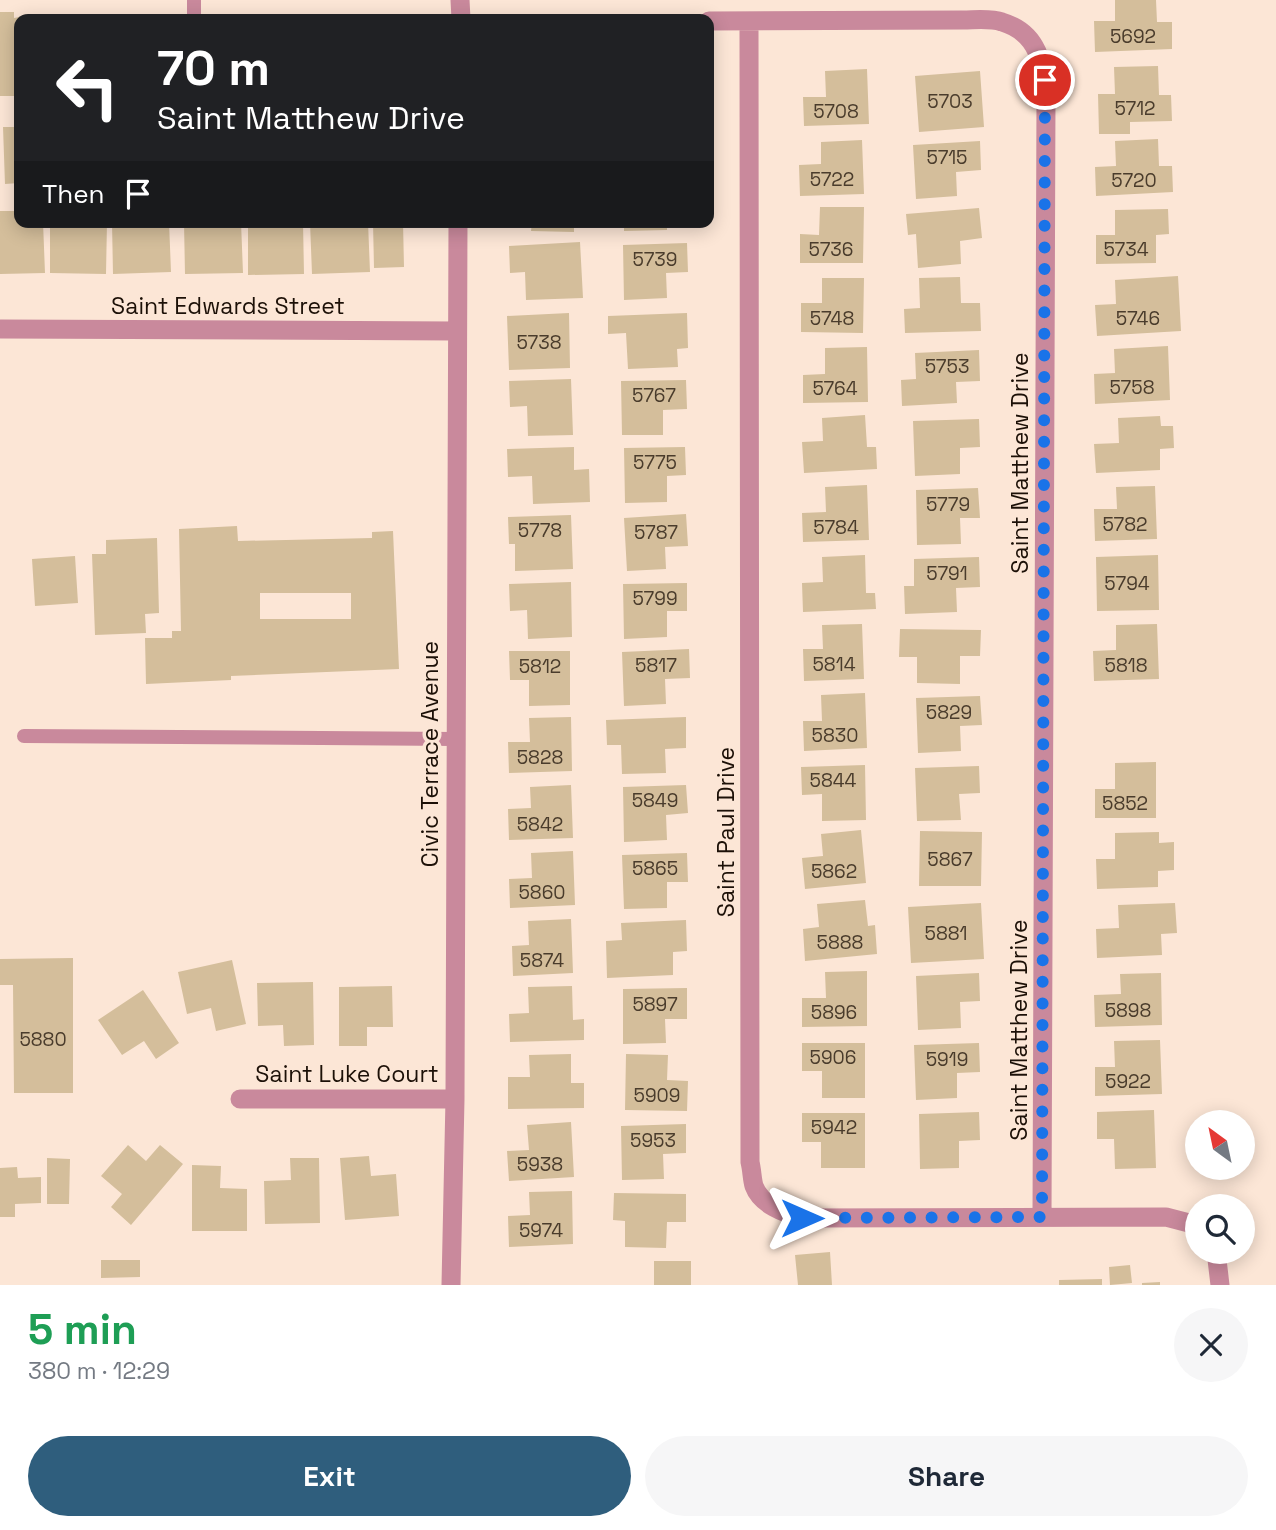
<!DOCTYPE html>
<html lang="en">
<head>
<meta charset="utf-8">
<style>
	:root { --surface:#fff; --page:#f6f6f7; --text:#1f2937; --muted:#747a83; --accent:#2f5e7d }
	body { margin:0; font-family:"Space Grotesk",sans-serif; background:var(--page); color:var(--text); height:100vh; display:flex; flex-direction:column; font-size:26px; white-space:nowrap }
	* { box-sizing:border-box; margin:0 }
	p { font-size:23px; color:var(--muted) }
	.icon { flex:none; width:38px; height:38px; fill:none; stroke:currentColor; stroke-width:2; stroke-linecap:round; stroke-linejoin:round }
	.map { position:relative; height:1285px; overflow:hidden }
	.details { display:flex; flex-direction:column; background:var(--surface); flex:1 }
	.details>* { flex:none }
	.top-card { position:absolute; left:14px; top:14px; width:700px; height:214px; border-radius:14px; box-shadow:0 4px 18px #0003; background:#202124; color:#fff; overflow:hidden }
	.needle { width:46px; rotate:327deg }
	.controls { position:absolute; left:1185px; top:1110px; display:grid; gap:14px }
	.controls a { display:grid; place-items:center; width:70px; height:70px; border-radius:50%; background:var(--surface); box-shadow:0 4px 18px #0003; font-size:35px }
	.pin { position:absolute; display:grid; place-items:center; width:60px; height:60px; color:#fff; margin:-30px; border:4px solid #fff; border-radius:50%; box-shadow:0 2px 7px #0007 }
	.me { position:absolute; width:77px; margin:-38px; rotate:90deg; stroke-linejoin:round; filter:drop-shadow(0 0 5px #0008) }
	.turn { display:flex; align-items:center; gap:24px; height:147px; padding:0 28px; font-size:32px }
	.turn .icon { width:91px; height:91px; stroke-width:2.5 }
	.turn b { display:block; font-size:49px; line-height:60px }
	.then { display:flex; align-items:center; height:66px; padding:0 28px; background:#0003; gap:14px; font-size:26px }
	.round { display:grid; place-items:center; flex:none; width:74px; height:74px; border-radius:37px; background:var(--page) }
	.headline { display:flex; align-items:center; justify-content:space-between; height:119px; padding:0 28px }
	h1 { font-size:42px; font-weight:600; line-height:52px; color:#1e9e55 }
	.button { display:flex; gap:14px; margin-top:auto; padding:14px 28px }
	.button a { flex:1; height:80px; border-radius:42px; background:var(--accent); color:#fff; font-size:28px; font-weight:600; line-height:80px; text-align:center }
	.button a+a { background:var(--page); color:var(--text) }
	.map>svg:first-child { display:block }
	.building { fill:#d4be9b; fill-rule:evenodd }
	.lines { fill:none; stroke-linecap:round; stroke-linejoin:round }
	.service { stroke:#c9899c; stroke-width:14 }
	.minor { stroke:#c9899c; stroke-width:19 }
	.route { stroke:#1a73e8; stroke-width:12; stroke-dasharray:0 21.6 }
	.labels { text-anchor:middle; stroke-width:7; stroke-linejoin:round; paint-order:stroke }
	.number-label { font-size:19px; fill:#4a3c2c }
	.street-label { font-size:23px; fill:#1c1007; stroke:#fce6d6 }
</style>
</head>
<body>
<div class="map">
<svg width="1276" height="1285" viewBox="0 0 1276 1285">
	<rect width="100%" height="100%" fill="#fce6d6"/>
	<path class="building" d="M1115,0H1156L1157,22H1172V49L1095,52L1094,21H1115Z
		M0,12H14V18L19,17V96H0Z
		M149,14V19H40V17Z
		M1158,66L1159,95H1171L1172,121L1130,122V134H1099L1098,94H1115L1114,67Z
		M867,69L869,124L804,126L803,97H826L825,71Z
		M980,71L984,127L919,132L915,76Z
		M3,127H19V183L5,184Z
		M1158,139L1159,166H1172L1173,192L1096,196L1095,167L1116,166L1115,141Z
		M862,140L864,194L800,196L799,165L821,164V142Z
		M980,141L981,170L956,172L957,196L916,199L913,145Z
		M820,207H864L863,263H800V234L819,235Z
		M979,208L982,238L960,241L961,264L918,268L916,234L908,235L906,214Z
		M1168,209L1169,234L1156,235V263L1096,264V235H1115V210Z
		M0,211H19V222H43L45,273L0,274Z
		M50,222H107L106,274L50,273Z
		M112,222H169L171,272L113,274Z
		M184,222H241L243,273L185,274Z
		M248,222H303L304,274L248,275Z
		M310,222H368L370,272L312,274Z
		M373,222H403L404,267L374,268Z
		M532,222H574V232L531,231Z
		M624,222H667V230L624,231Z
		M580,242L583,298L526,300L525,272L510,273L509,246Z
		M687,243L688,272L666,273L667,298L624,300L623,245Z
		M1178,276L1181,331L1097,336L1095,305L1116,304L1115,280Z
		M960,277L961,303H980L981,331L905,333L904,309L920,308L919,278Z
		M822,278H864L863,333L801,332V303H822Z
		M569,313L570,368L509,370L507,316Z
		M687,313L688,348L677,349L678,367L628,369L626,333L608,334V316Z
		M1168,346L1170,400L1095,404L1094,374L1115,373L1114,349Z
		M867,347L868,402L803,403V375L825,374V348Z
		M979,350L980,381L956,382L957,403L902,406L901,380L916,379L915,353Z
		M571,379L573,435L528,436L527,406L510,407L509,381Z
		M686,380L687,409L663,410V435H622L621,381Z
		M865,415L867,447H876L877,469L804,473L802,442L823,441L822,418Z
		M1160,416L1161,426H1173L1174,448L1160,449V470L1096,473L1094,444L1119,443L1118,418Z
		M979,419L980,447L960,448V474L915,476L913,421Z
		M574,447V470L589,469L590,502L533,504L532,476L508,477L507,449Z
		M685,447L686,475L667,476V502L625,503L624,448Z
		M867,485L869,540L803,542L802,513L826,512L825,487Z
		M1155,486L1157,539L1095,541L1094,509H1117L1116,487Z
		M978,488L980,518H960L961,544L917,545L916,490Z
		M686,514L688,546L665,547L666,569L627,571L624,518Z
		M571,515L573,569L515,571V544H509L508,517Z
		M237,526L238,541L372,538V532L393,531L399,669L231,676V680L146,684L145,638H172V631H181L179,529ZM260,593H351V619H260Z
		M157,538L159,613L145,614L146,633L95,635L92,554H106V540Z
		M865,555L866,593H875L876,609L803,612L802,583L823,582L822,557Z
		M1158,555L1159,610L1097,611L1096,557Z
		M75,556L78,603L35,606L32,559Z
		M979,557L980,587L956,588L957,612L905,614L904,586H914V559Z
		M571,582L572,637L528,639L527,610L510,611L509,584Z
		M687,583V611H667V637L624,639L623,584Z
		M862,624L864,679L804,681L803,649H823L822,625Z
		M1157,624L1159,679L1094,681L1093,651L1116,650V625Z
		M900,629L981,630L980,656H960V684L917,683V657H899Z
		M689,649L690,678L665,679L666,704L624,706L622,652Z
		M509,651H570V705L529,706V680H510Z
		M865,693L867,748L804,751L803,721H822L821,695Z
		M980,696L982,725L960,726L961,751L918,753L916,698Z
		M571,717L572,771L509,773L508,742H530L529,718Z
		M686,717V748L665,749L666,773L622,774L621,745H607L606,720Z
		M1156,762V818H1095V789H1115V763Z
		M865,765L866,820L822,821V794L802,795L801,767Z
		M979,766L980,793L959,794L961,820L917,821L915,768Z
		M571,785L573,838L509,840L508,809L531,808L530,787Z
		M686,785L688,813L666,815L667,840L624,842L623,787Z
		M861,830L866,883L805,889L802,858L823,856L821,834Z
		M920,831L982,832L981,886H919Z
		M1159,832V843L1174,842V870L1158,871V887L1097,889L1096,859H1115V833Z
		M573,851L575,905L510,908L509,879L532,878L531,853Z
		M687,853L688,882H667V908L624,909L622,855Z
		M865,900L868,926L875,925L877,954L805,961L803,929L819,927L817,904Z
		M981,903L984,959L911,963L908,907Z
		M1175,903L1177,933L1161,934L1162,955L1097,958L1096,929L1119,928L1118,905Z
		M571,919L573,973L513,976L512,946L529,945L528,921Z
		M686,920L687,951L673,952V975L607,978L606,941L622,940L621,923Z
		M73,958V1093H14L13,985H0V959Z
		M232,960L246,1024L216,1031L211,1008L187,1014L178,972Z
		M867,971V1026L802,1027V998H826L825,972Z
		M979,973L980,1001L960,1002L961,1028L918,1030L916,976Z
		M1161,973L1162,1025L1095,1027L1094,995L1121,994L1120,974Z
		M313,982L314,1045L284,1046L283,1025L258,1026L257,983Z
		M392,986L393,1027H367V1046H339V987Z
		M572,986L573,1020L584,1019V1040L510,1042L509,1014L529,1013L528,987Z
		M687,988V1019H665L666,1043L623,1044V989Z
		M143,990L179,1043L156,1059L144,1041L122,1055L98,1020Z
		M1160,1040L1162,1094L1095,1096V1067H1115L1114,1041Z
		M802,1043H865V1098H822V1071H802Z
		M979,1043L980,1072L957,1073V1098L916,1100L914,1045Z
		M571,1054V1083H584V1108L508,1109V1077H530L529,1055Z
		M626,1054L668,1055L667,1080L688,1081L687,1111L625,1110Z
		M1154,1110L1156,1168L1115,1169L1114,1139H1097V1112Z
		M979,1112L980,1140L959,1141V1168L920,1169L919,1114Z
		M802,1113H865V1168H821V1142H802Z
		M571,1122L574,1177L509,1181L507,1151L529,1150L527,1125Z
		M686,1124V1153L663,1154L664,1179L622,1180L621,1126Z
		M128,1145L146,1161L160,1145L183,1164L131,1225L111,1207L122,1194L101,1176Z
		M369,1156L371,1176L396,1174L399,1216L345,1220L340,1158Z
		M47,1158L70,1159L69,1204H47Z
		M290,1158H319L320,1223L265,1224L264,1181L291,1180Z
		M192,1165L221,1166L220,1188L247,1189V1231H192Z
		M17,1167L18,1178L41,1177V1203L15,1204V1217H0V1168Z
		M572,1191L573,1244L509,1247L508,1216L530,1215L529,1192Z
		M614,1193L686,1194V1222H667L666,1248L625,1247V1221L613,1220Z
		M830,1252L832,1285H798L795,1255Z
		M101,1260H140V1277L101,1278Z
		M654,1261H691V1285H654Z
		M1130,1265L1132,1283L1110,1285L1109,1267Z
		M1102,1279V1285H1059V1280Z
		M1160,1282V1285H1142V1283Z"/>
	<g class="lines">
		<path class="service" d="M194,19V0
			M24,736L455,739"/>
		<path class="minor" d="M460,0L461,19
			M709,21L963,20C975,20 991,18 1002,22C1039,33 1043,64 1046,97L1042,1217
			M749,21L750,1162C752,1170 752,1179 754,1186C761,1205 784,1213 802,1218L1166,1217L1189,1223L1197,1229
			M0,329L456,331
			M240,1099H455
			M1216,1251L1220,1285
			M451,1285L455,1099L458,222"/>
	</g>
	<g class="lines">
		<path class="route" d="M802,1218L1042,1217L1045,80"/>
	</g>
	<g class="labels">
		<g class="number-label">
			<text x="1133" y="43">5692</text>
			<text x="950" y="108">5703</text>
			<text x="1135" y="115">5712</text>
			<text x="836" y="118">5708</text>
			<text x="947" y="164">5715</text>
			<text x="832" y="186">5722</text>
			<text x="1134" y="187">5720</text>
			<text x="831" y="256">5736</text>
			<text x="1126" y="256">5734</text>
			<text x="655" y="266">5739</text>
			<text x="832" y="325">5748</text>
			<text x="1138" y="325">5746</text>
			<text x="539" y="349">5738</text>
			<text x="947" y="373">5753</text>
			<text x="1132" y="394">5758</text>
			<text x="835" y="395">5764</text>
			<text x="654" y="402">5767</text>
			<text x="655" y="469">5775</text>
			<text x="948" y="511">5779</text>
			<text x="1125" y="531">5782</text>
			<text x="836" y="534">5784</text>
			<text x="540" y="537">5778</text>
			<text x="656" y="539">5787</text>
			<text x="947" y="580">5791</text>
			<text x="1127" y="590">5794</text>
			<text x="655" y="605">5799</text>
			<text x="834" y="671">5814</text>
			<text x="656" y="672">5817</text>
			<text x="1126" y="672">5818</text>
			<text x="540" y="673">5812</text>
			<text x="949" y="719">5829</text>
			<text x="835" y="742">5830</text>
			<text x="540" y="764">5828</text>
			<text x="833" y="787">5844</text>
			<text x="655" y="807">5849</text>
			<text x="1125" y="810">5852</text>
			<text x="540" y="831">5842</text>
			<text x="950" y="866">5867</text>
			<text x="655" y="875">5865</text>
			<text x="834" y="878">5862</text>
			<text x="542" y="899">5860</text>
			<text x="946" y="940">5881</text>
			<text x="840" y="949">5888</text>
			<text x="542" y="967">5874</text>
			<text x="655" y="1011">5897</text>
			<text x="1128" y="1017">5898</text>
			<text x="834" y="1019">5896</text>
			<text x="43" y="1046">5880</text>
			<text x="833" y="1064">5906</text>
			<text x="947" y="1066">5919</text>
			<text x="1128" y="1088">5922</text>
			<text x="657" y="1102">5909</text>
			<text x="834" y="1134">5942</text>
			<text x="653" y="1147">5953</text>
			<text x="540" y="1171">5938</text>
			<text x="541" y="1237">5974</text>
		</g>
		<g class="street-label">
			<text x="228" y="314">Saint Edwards Street</text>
			<text transform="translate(1020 463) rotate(-90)" y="8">Saint Matthew Drive</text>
			<text transform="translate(430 754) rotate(-90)" y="8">Civic Terrace Avenue</text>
			<text transform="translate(726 832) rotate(-90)" y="8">Saint Paul Drive</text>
			<text transform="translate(1019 1030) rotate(-90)" y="8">Saint Matthew Drive</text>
			<text x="347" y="1082">Saint Luke Court</text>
		</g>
	</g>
</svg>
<div class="controls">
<a><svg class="needle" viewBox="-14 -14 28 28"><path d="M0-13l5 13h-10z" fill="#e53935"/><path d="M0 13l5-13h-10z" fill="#747a83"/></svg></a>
<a><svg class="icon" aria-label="search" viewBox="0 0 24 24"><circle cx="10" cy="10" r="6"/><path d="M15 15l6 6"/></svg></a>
</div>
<div class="pin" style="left:1045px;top:80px;background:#d93025"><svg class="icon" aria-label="arrive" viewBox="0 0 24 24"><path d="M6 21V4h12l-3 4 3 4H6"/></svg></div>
<svg class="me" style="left:802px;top:1218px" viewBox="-20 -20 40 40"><path d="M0-17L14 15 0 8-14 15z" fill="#1a73e8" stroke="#fff" stroke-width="4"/></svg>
<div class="top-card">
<div class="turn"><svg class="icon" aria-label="left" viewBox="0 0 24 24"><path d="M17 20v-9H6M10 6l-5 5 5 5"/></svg><div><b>70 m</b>Saint Matthew Drive</div></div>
<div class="then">Then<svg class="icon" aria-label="arrive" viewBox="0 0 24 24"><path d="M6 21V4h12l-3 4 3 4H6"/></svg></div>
</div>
</div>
<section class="details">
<div class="headline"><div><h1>5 min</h1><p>380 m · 12:29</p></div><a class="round"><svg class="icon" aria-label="close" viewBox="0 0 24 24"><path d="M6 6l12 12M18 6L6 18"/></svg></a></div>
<div class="button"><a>Exit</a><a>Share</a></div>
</section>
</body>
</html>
